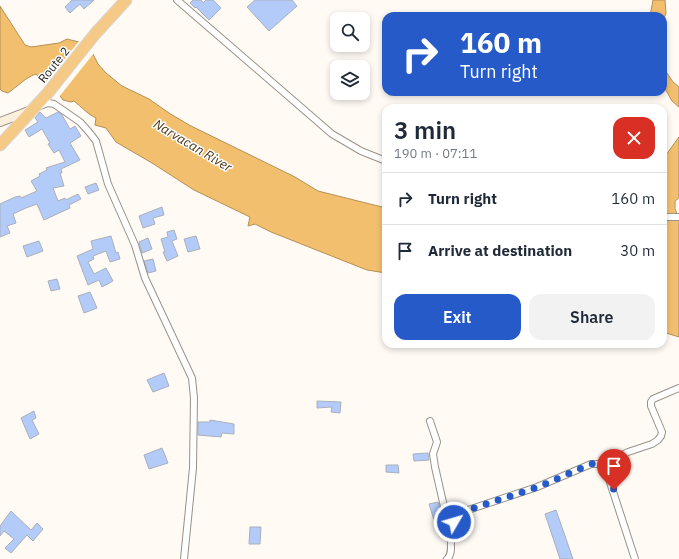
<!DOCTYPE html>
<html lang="en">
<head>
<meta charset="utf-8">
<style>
	:root { --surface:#fff; --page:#f2f2f3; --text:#1f2937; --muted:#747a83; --line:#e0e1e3; --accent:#255ac8 }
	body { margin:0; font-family:"IBM Plex Sans",sans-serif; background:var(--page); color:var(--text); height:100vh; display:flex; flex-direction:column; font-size:15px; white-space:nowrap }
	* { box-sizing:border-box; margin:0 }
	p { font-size:13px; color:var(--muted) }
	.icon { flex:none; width:22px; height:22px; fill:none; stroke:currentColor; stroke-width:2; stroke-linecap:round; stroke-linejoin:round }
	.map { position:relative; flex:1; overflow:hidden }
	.side { position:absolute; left:382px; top:104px; width:285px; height:244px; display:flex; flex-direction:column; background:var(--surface); border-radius:12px; box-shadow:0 2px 6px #0003 }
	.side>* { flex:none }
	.top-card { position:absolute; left:382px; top:12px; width:285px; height:84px; border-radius:12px; box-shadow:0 2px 6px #0003; background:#255ac8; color:#fff; overflow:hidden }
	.controls { position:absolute; left:330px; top:12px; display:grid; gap:8px }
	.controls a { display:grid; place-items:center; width:40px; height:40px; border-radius:8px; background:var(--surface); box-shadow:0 2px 6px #0003; font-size:20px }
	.pin { position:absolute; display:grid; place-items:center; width:34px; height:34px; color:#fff; margin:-41px -17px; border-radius:50% 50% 50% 0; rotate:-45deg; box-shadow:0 0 4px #0007 }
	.pin .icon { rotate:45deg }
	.me { position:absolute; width:44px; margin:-22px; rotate:52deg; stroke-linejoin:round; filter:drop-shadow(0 0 3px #0008) }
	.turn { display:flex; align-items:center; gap:14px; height:84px; padding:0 12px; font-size:18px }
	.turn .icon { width:52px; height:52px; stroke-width:2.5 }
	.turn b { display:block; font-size:28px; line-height:34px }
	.round { display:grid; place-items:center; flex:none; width:42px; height:42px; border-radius:12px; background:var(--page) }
	.headline { display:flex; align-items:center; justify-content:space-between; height:68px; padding:0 12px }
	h1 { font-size:24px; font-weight:600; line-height:30px }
	.cta { display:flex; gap:8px; margin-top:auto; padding:8px 12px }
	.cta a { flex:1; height:46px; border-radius:12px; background:var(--accent); color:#fff; font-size:16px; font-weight:600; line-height:46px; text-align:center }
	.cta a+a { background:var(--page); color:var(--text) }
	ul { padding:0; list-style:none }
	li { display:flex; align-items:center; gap:12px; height:52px; padding:0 12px; border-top:1px solid var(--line) }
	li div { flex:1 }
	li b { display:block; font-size:15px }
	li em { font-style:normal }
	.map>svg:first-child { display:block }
	.water { fill:#f2bf6e; stroke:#b49056 }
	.pier { fill:#fffaf4 }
	.building { fill:#b2cbf8; stroke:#aab0bb }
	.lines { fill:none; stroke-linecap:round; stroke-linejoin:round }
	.street-casing { stroke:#999288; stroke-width:8 }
	.secondary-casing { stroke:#999288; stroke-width:10 }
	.highway-casing { stroke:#d8d7d6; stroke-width:13 }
	.street { stroke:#fff; stroke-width:6 }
	.secondary { stroke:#fcefdb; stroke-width:8 }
	.highway { stroke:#f5c986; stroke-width:11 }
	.route { stroke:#255ac8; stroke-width:7; stroke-dasharray:0 12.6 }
	.labels { text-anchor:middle; stroke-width:3; stroke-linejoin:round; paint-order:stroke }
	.street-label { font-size:12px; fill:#24211d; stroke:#fff }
	.water-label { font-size:13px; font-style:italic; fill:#483310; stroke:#fff }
</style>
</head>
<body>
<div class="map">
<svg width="679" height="559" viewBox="0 0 679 559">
	<rect width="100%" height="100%" fill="#fffaf4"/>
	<path class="water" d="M653,0H665L666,13L663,21V16H650Z
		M0,6L25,45L31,47L59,43L67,39L79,42L93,54L98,64L106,73L122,86L149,99L169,113L189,125L295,177L318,191L386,208V273L367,270L271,232L255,224L248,226L250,217L194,190L152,163L116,142L106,128L95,125L96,118C87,114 82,107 74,101L71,102L63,100C54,87 49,82 35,74L26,79L8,93L2,91L0,89Z
		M663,67L673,82L679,87V107L672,101L663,85Z
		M679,137V198L675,201V209L679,218V337L663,332V159Z"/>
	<path class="pier" d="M80,40L94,53L59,97L52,88L46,82Z"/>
	<path class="building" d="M72,0H94L84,9L80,4L70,13L65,7Z
		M193,0H201L203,3L206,0H213L221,8L209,20L196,7L195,8L190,3Z
		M255,0H292L297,6L269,31L247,7Z
		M40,112L46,118L58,112L62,115L70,129L75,126L81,136L70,143L80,160L61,169L62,173H60L64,186L53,188L58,201L65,198L66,200L78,194L81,199L69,205L70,208L44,220L37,204L26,208L13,214L16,223L7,226L10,233L0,237V204L15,197L20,196L21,198L37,191L31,181L40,176L39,174L47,170L46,168L65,162L59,150L54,153L48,144L50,143L42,129L29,137L25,130L38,122L35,118Z
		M96,183L99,190L88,194L85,187Z
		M162,207L164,215L153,218L155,224L143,228L139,216Z
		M174,230L177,239L172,241L178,256L167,261L163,252H165L161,239L168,237L167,232Z
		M111,236L116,253L118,252L120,259L110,262L106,251L93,256L94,259L88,262L94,274L106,268L113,281L102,287L99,280L88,285L77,256L93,249L91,241Z
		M196,236L200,249L188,252L184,239Z
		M148,238L152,249L142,253L139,242Z
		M39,241L43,251L27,257L23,246Z
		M153,259L156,271L148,273L144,261Z
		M57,279L60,289L51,291L48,281Z
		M90,292L97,308L84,313L78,296Z
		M164,373L169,386L153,392L147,380Z
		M317,401L341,402L340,413L331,412L332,407L317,408Z
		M34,411L36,418L32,420L39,434L30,439L21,418Z
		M210,420L234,424V434L222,433L221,437L198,435V422H210Z
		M162,448L168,463L149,469L144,455Z
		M428,453L429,460L414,461L413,454Z
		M386,465H398L399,473L386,472Z
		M438,502L443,518L434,520L429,504Z
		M556,510L573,559H560L545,514Z
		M11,511L31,530L37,523L43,529L33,541L27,535L11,553L5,548L14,539L4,531L0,536V526Z
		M250,527H261L260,544H249Z"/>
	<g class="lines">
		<g class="street-casing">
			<path id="street" d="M177,0L332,134L361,151L386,161
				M40,106L48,103L54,104L80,122L89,132L96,141L108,184L135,245L145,278L192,378L194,398L193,468L184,559
				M663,217H679
				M430,421L437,442L433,454L435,467L445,511L452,526
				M603,464L628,452L652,444L658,440L661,436L662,432L651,406V402L653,399L679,388
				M447,559C458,550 440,528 465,511L537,487L591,464H603L605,467L635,559"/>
		</g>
		<g class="secondary-casing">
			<path id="secondary" d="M0,122L29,111"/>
		</g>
		<g class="highway-casing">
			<path id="highway" d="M0,145L47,94L95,34L126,0"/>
		</g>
		<use href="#street" class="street"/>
		<use href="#secondary" class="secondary"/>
		<use href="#highway" class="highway"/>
	</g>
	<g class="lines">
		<path class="route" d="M454,522L465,511L538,487L591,464C597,463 601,462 605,467L614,490"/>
	</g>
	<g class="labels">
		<g class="street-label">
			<text transform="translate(54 65) rotate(-51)" y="4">Route 2</text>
		</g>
		<g class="water-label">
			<text transform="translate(193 145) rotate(31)" y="5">Narvacan River</text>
		</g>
	</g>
</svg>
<div class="controls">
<a><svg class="icon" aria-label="search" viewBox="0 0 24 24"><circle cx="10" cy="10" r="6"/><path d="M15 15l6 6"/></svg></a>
<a><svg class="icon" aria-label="layers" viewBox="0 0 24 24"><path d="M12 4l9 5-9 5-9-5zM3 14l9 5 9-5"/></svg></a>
</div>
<div class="pin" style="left:614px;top:490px;background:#d93025"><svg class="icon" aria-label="arrive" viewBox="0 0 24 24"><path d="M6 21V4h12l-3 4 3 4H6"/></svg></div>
<svg class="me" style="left:454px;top:522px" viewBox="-20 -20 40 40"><circle r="17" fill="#255ac8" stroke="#fff" stroke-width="3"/><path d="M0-11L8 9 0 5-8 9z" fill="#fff"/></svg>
<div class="top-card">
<div class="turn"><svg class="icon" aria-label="right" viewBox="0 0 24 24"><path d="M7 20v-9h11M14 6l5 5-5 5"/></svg><div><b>160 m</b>Turn right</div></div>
</div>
<section class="side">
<div class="headline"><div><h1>3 min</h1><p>190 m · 07:11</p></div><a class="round" style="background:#d93025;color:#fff"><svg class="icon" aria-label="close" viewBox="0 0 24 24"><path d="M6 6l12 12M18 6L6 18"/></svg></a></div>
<ul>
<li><svg class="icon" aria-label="right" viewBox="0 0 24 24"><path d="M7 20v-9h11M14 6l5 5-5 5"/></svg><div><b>Turn right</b></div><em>160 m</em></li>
<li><svg class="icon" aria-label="arrive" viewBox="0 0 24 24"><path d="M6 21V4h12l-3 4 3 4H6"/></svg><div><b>Arrive at destination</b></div><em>30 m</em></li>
</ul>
<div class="cta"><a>Exit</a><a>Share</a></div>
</section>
</div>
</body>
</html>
